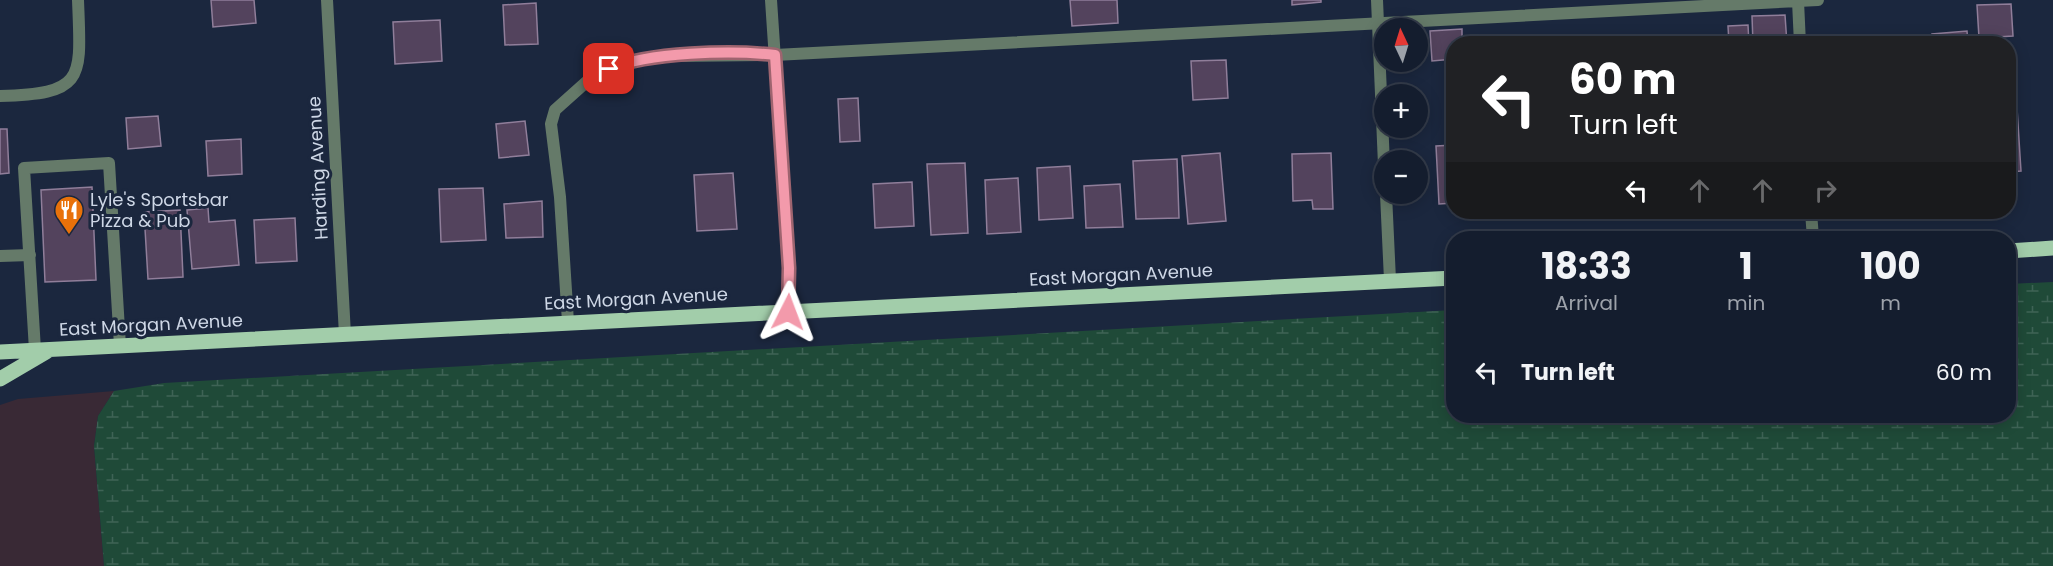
<!DOCTYPE html>
<html lang="en">
<head>
<meta charset="utf-8">
<style>
	:root { --surface:#141d2e; --page:#212a3a; --text:#f1f3f6; --muted:#9da2aa; --line:#333b4a }
	body { margin:0; font-family:Poppins,sans-serif; background:var(--page); color:var(--text); height:100vh; display:flex; flex-direction:column; font-size:22px; white-space:nowrap }
	* { box-sizing:border-box; margin:0 }
	p { font-size:20px; color:var(--muted) }
	.icon { flex:none; width:33px; height:33px; fill:none; stroke:currentColor; stroke-width:2; stroke-linecap:round; stroke-linejoin:round }
	.map { position:relative; flex:1; overflow:hidden }
	.side { position:absolute; left:1446px; top:231px; width:570px; height:192px; display:flex; flex-direction:column; background:var(--surface); border-radius:24px; box-shadow:0 3px 15px #0003,0 0 0 2px var(--line) }
	.side>* { flex:none }
	.banner { position:absolute; left:1446px; top:36px; width:570px; height:183px; border-radius:24px; box-shadow:0 3px 15px #0003,0 0 0 2px var(--line); background:#202124; color:#fff; overflow:hidden }
	.needle { width:39px; rotate:356deg }
	.buttons { position:absolute; left:1374px; top:18px; display:grid; gap:12px }
	.buttons a { display:grid; place-items:center; width:54px; height:54px; border-radius:50%; background:var(--surface); box-shadow:0 3px 15px #0003,0 0 0 2px var(--line); font-size:30px }
	.pin { position:absolute; display:grid; place-items:center; width:51px; height:51px; color:#fff; margin:-26px; border-radius:12px; box-shadow:0 3px 9px #0006 }
	.me { position:absolute; width:66px; margin:-33px; rotate:3deg; stroke-linejoin:round; filter:drop-shadow(0 0 4px #0008) }
	.turn { display:flex; align-items:center; gap:21px; height:126px; padding:0 24px; font-size:27px }
	.turn .icon { width:78px; height:78px; stroke-width:2.5 }
	.turn b { display:block; font-size:42px; line-height:51px }
	.lanes { display:flex; align-items:center; height:57px; padding:0 24px; background:#0003; justify-content:center; gap:30px; direction:ltr }
	.lanes .off { opacity:.35 }
	.eta { display:flex; justify-content:space-evenly; align-items:center; height:102px; text-align:center }
	.eta b { font-size:36px; font-weight:700; line-height:42px }
	ul { padding:0; list-style:none }
	li { display:flex; align-items:center; gap:18px; height:78px; padding:0 24px }
	li div { flex:1 }
	li b { display:block; font-size:22px }
	li em { font-style:normal }
	.map>svg:first-child { display:block }
	.commercial { fill:#392935 }
	.wetland { fill:url(#wetland-marsh) }
	.building { fill:#53435d; stroke:#907e9a; stroke-width:1.5 }
	.lines { fill:none; stroke-linecap:round; stroke-linejoin:round }
	.service { stroke:#657a69; stroke-width:12 }
	.minor { stroke:#657a69; stroke-width:12 }
	.primary { stroke:#a2cdaa; stroke-width:15 }
	.route-casing { stroke:#9e646f; stroke-width:15 }
	.route { stroke:#f39aab; stroke-width:10 }
	.labels { text-anchor:middle; stroke-width:6; stroke-linejoin:round; paint-order:stroke }
	.street-label { font-size:18px; fill:#ced7e6; stroke:#1b273e }
	.poi-label { font-size:18px; fill:#ced7e6; stroke:#1b273e; text-anchor:start }
</style>
</head>
<body>
<div class="map">
<svg width="2053" height="566" viewBox="0 0 2053 566">
	<defs>
		<pattern id="wetland-marsh" width="20" height="14" patternUnits="userSpaceOnUse" patternTransform="scale(1.5)"><rect width="20" height="14" fill="#1f4a38"/><path d="M1 5h8M5 5V1M11 12h8M15 12V8" fill="none" stroke="#3e6355"/></pattern>
	</defs>
	<rect width="100%" height="100%" fill="#1b273e"/>
	<path class="commercial" d="M114,391L98,416L94,446L104,566H0V405L18,399Z"/>
	<path class="wetland" d="M2053,282V566H104L94,446L98,416L114,391L164,383L1453,310L1454,416H2008L2009,284Z"/>
	<path class="building" d="M211,0H254L256,23L213,27Z
		M1070,0H1117L1118,23L1072,26Z
		M1292,0H1321V2L1292,5Z
		M536,3L538,44L505,45L503,5Z
		M2011,4L2013,36L1979,38L1977,5Z
		M1785,15L1787,44H1753L1752,16Z
		M440,20L442,61L395,64L393,22Z
		M1748,25L1749,44H1729L1728,26Z
		M1462,29V44H1454V59L1432,61L1430,31Z
		M1967,31L1968,44H1933L1932,34Z
		M1226,60L1228,98L1193,100L1191,61Z
		M858,98L860,141L840,142L838,99Z
		M2008,108H2017L2021,171L2008,172Z
		M158,116L161,146L128,149L126,118Z
		M525,121L529,155L499,158L496,124Z
		M0,129H7L9,173L0,174Z
		M241,139L242,174L208,176L206,141Z
		M1454,145V203L1439,204L1436,146Z
		M1220,153L1226,221L1188,224L1182,156Z
		M1331,153L1333,209H1313L1312,200L1293,201L1292,154Z
		M1177,159L1179,218L1136,219L1133,161Z
		M965,163L968,233L931,235L927,164Z
		M1070,166L1073,218L1039,220L1037,168Z
		M733,173L737,229L697,231L694,175Z
		M1018,178L1021,232L987,234L985,180Z
		M912,182L914,226L875,228L873,184Z
		M1120,184L1123,227L1086,228L1084,186Z
		M92,187L96,280L45,282L41,190Z
		M483,188L486,240L441,242L439,189Z
		M542,201L543,237L506,238L504,204Z
		M208,208L209,222L235,220L239,265L192,269L187,210Z
		M180,210L183,277L148,279L144,212Z
		M295,218L297,261L256,263L254,220Z"/>
	<g class="lines">
		<path class="service" d="M1798,1L1800,44
			M1811,212L1813,238
			M0,256L30,255
			M568,322L560,197L551,124L555,110L593,76L625,62L671,56L775,55L1818,0
			M35,350L24,168L109,163L120,346"/>
		<path class="minor" d="M327,0L345,335
			M771,0L789,268L788,312
			M1377,0L1384,165
			M0,96C86,94 81,79 78,0
			M1386,194L1390,280"/>
		<path class="primary" d="M2008,251L2053,248
			M0,352L1454,278
			M0,379L46,352"/>
	</g>
	<g class="lines">
		<g class="route-casing">
			<path id="route" d="M609,69C648,52 732,50 775,55L789,268L788,312"/>
		</g>
		<use href="#route" class="route"/>
	</g>
	<defs>
		<g id="restaurant-pin" transform="scale(1.5)"><path d="M0 17L-7.5 6A9.5 9.5 0 1 1 7.5 6Z" fill="#e8710a" stroke="#1b273e"/><path d="M-5-6h1v4h1v-4h1v4h1v-4h1v5L-1.5 .5V6h-2V.5L-5-1ZM5-6V6H3V1.5H1.5Q1.5-4 5-6Z" fill="#fff"/></g>
	</defs>
	<g fill-rule="evenodd">
		<use href="#restaurant-pin" x="69" y="210"/>
	</g>
	<g class="labels">
		<g class="street-label">
			<text transform="translate(318 168) rotate(-93)" y="6">Harding Avenue</text>
			<text transform="translate(1121 275) rotate(-3)" y="6">East Morgan Avenue</text>
			<text transform="translate(636 299) rotate(-3)" y="6">East Morgan Avenue</text>
			<text transform="translate(151 325) rotate(-3)" y="6">East Morgan Avenue</text>
		</g>
		<g class="poi-label">
			<text x="90" y="206">Lyle's Sportsbar<tspan x="90" dy="21">Pizza &amp; Pub</tspan></text>
		</g>
	</g>
</svg>
<div class="buttons">
<a><svg class="needle" viewBox="-14 -14 28 28"><path d="M0-13l5 13h-10z" fill="#e53935"/><path d="M0 13l5-13h-10z" fill="#9da2aa"/></svg></a>
<a>+</a>
<a>−</a>
</div>
<div class="pin" style="left:609px;top:69px;background:#d93025"><svg class="icon" aria-label="arrive" viewBox="0 0 24 24"><path d="M6 21V4h12l-3 4 3 4H6"/></svg></div>
<svg class="me" style="left:788px;top:312px" viewBox="-20 -20 40 40"><path d="M0-17L14 15 0 8-14 15z" fill="#f39aab" stroke="#fff" stroke-width="4"/></svg>
<div class="banner">
<div class="turn"><svg class="icon" aria-label="left" viewBox="0 0 24 24"><path d="M17 20v-9H6M10 6l-5 5 5 5"/></svg><div><b>60 m</b>Turn left</div></div>
<div class="lanes"><svg class="icon" aria-label="left" viewBox="0 0 24 24"><path d="M17 20v-9H6M10 6l-5 5 5 5"/></svg><svg class="icon off" aria-label="ahead" viewBox="0 0 24 24"><path d="M12 20V5M6 11l6-6 6 6"/></svg><svg class="icon off" aria-label="ahead" viewBox="0 0 24 24"><path d="M12 20V5M6 11l6-6 6 6"/></svg><svg class="icon off" aria-label="right" viewBox="0 0 24 24"><path d="M7 20v-9h11M14 6l5 5-5 5"/></svg></div>
</div>
<section class="side">
<div class="eta">
<div><b>18:33</b><p>Arrival</p></div>
<div><b>1</b><p>min</p></div>
<div><b>100</b><p>m</p></div>
</div>
<ul>
<li><svg class="icon" aria-label="left" viewBox="0 0 24 24"><path d="M17 20v-9H6M10 6l-5 5 5 5"/></svg><div><b>Turn left</b></div><em>60 m</em></li>
</ul>
</section>
</div>
</body>
</html>
